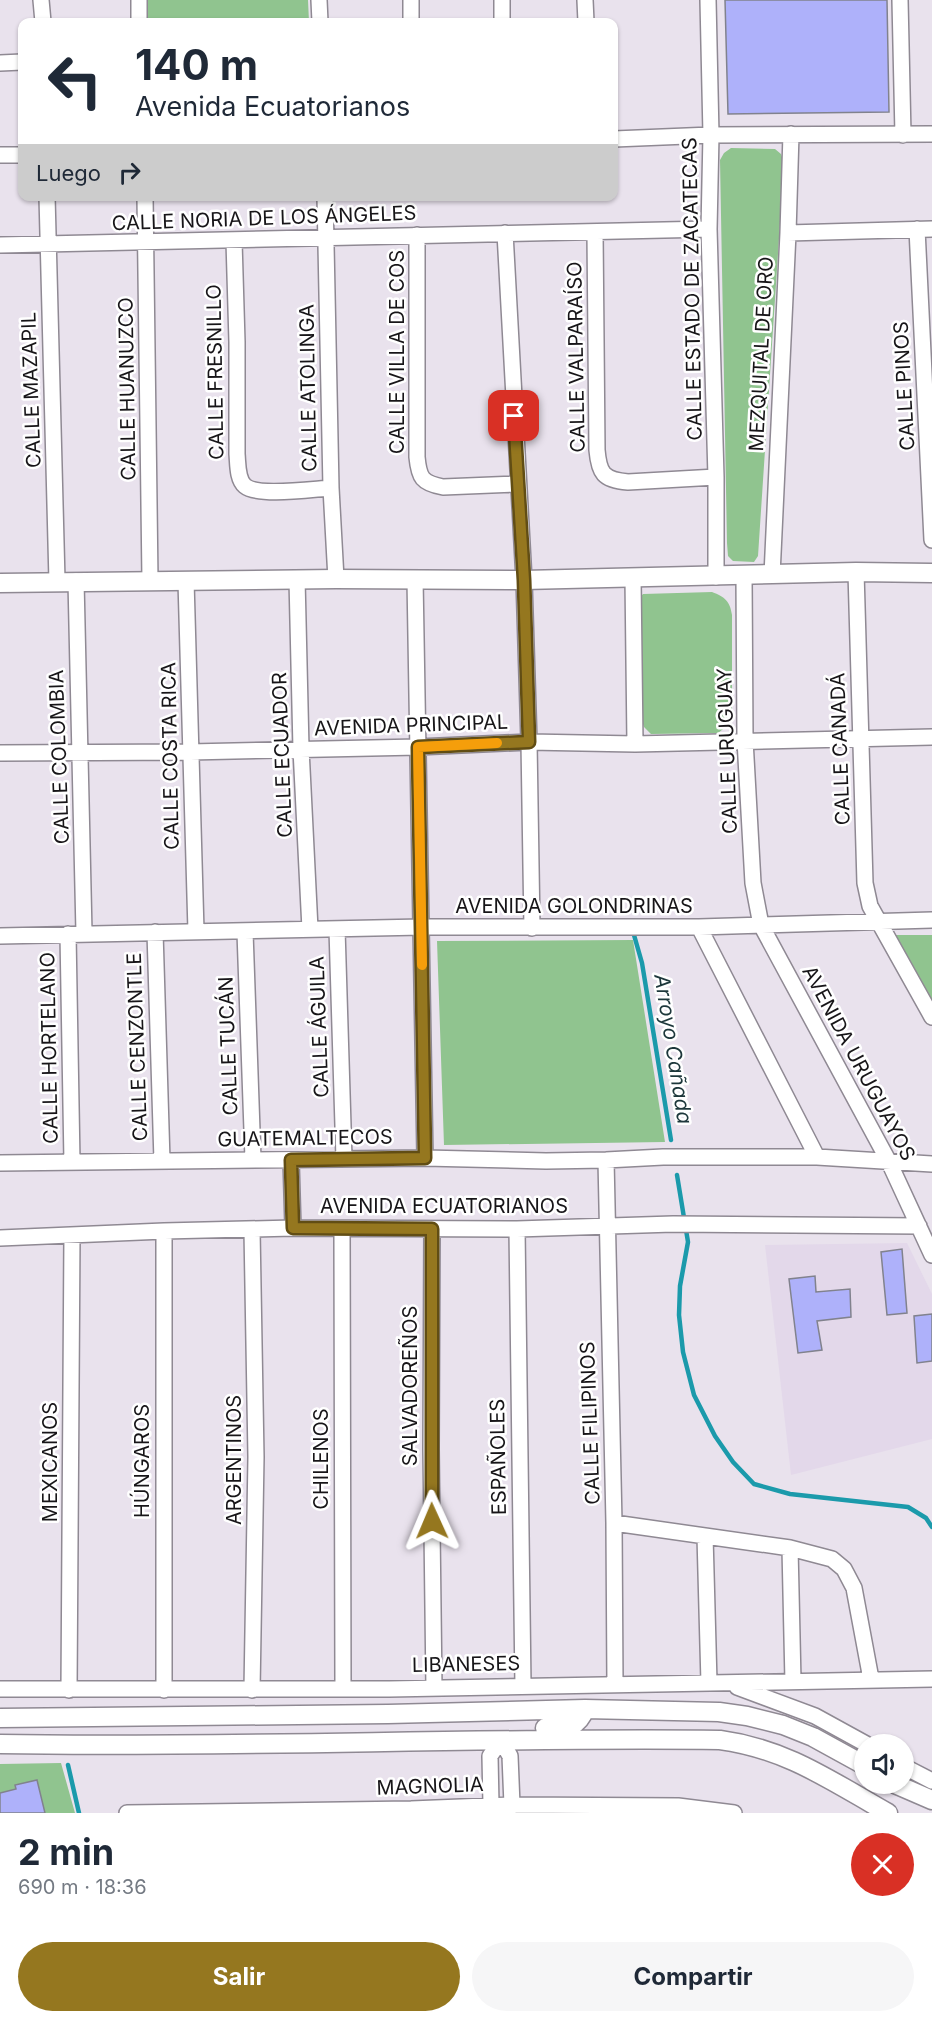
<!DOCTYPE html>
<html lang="es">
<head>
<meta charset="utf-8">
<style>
	:root { --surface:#fff; --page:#f6f6f7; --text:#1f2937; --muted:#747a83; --accent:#95771f }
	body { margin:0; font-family:Inter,sans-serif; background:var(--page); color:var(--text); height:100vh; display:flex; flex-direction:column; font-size:22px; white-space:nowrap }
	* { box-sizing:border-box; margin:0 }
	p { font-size:20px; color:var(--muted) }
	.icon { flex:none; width:33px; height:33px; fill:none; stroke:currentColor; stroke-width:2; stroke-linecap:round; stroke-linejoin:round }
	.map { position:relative; height:1813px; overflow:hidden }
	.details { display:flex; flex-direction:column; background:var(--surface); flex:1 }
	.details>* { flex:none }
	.top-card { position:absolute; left:18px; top:18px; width:600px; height:183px; border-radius:12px; box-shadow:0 2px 4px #0004; background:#fff; color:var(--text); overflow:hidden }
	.fabs { position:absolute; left:854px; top:1734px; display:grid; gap:12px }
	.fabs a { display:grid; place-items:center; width:60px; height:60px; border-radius:50%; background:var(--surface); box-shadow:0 2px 4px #0004; font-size:30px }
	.pin { position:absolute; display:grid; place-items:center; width:51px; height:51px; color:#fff; margin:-26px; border-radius:12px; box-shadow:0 3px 9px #0006 }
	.me { position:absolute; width:66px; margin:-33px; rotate:359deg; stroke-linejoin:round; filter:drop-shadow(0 0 4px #0008) }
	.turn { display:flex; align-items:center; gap:21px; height:126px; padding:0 18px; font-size:27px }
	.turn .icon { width:78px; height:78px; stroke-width:2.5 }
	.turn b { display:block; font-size:42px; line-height:51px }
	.then { display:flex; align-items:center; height:57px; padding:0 18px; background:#0003; gap:12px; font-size:22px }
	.round { display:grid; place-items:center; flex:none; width:63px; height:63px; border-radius:32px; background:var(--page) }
	.headline { display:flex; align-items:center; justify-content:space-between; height:102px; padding:0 18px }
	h1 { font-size:36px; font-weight:700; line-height:45px }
	.cta { display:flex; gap:12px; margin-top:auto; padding:12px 18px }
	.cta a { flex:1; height:69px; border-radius:36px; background:var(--accent); color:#fff; font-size:24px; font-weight:700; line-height:69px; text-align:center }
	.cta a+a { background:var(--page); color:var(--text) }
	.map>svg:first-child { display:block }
	.built { fill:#e3d8ea }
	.green { fill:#90c48f }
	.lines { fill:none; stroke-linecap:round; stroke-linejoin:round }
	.stream { stroke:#1b9aab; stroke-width:4.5 }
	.building { fill:#aeb1fa; stroke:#81828d; stroke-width:1.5 }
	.minor-casing { stroke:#8f8993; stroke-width:18 }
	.major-casing { stroke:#8f8993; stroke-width:21 }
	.minor { stroke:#fff; stroke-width:15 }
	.major { stroke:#fff; stroke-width:18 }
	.route-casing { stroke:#614d14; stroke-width:15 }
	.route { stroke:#95771f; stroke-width:10 }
	.slow { stroke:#f59e0b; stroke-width:10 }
	.labels { text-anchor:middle; stroke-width:5; stroke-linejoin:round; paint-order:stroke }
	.street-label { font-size:20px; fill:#171518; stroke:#fff }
	.water-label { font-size:21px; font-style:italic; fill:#1d373b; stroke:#fff }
</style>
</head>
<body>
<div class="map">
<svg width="932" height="1813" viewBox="0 0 932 1813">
	<rect width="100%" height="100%" fill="#e9e2ed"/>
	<path class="built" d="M907,1243L932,1294V1439L791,1475L765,1245Z"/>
	<path class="green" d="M144,0H308L309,22H145Z
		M731,148L775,149L781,154L784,163L758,556L754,562L733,561L728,556L727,543L720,160L724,153Z
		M712,592C725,597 730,601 732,615V718L727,726L718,733L651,734L644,727L640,715L639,599L643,594Z
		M896,935H932V1011L902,962Z
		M633,940L665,1142L444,1145L437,941Z
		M61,1763L75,1813H0V1764Z"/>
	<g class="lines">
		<path class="stream" d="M634,935L642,963L671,1140
			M677,1175L688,1242L680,1286L679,1315L683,1352L694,1395L715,1436L733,1462L754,1484L790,1494L908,1507L926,1518L932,1527
			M68,1765L79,1813"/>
	</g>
	<path class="building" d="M725,0H887L889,112L728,114Z
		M902,1249L907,1313L887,1315L881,1252Z
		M815,1276L816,1292L850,1289L851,1317L817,1321L822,1350L798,1353L789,1279Z
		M932,1314V1361L917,1363L914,1316Z
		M37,1780L45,1813H0V1793L16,1789L15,1785Z"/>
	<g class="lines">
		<g class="minor-casing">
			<path id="minor" d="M41,0L43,22
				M139,0V22
				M319,0L320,22
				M411,0V22
				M502,0V22
				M585,0L586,22
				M708,0L711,135L709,229L716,477V577
				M900,0L903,135
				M0,63L22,62
				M614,139L711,135L932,134
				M0,155H22
				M47,196L57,581
				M145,196L150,580
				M325,196L331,488L336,579
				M917,229L932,540
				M595,232L597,450C599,473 603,480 628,482L716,477
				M505,233L524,580L529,742L532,928
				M788,233L932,229
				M417,235V457C419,478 422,483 443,487L517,484
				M234,241L237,342V454C238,464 237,479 245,486C258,497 313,489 331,488
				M0,245L709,229
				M856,572L865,883L870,906L932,1017
				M772,575L788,233L791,134
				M744,576L745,740L753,883L761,925L889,1162L932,1255
				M633,578L635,744
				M297,579L301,749L310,929
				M415,579L425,1158
				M76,581L84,933
				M186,581L196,931
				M0,753L190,752L418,747L529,742L635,744L932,737
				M699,927L817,1157
				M337,929L344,1159
				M155,932L162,1161
				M245,932L253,1159
				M68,934L72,1162
				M0,936L422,927H699L932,920
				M291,1160L293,1228
				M606,1160L614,1523L615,1685
				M0,1163L425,1158L546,1161L606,1160L663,1157H817L932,1164
				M342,1229L343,1689
				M432,1229L431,1449L434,1688
				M517,1229L523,1686
				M252,1230L256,1457L252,1690
				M164,1231V1690
				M0,1238L164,1231L293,1228L517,1229L673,1224L919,1226
				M614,1523L790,1548L832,1559L844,1569L854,1588L871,1679
				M705,1536L709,1683
				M790,1548L793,1682
				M737,1687L815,1716L866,1744
				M0,1689H389L932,1679
				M69,1690L72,1235
				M903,1766L932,1781
				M127,1813L411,1809L512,1805L678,1806L734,1813
				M495,1813L491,1805L490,1756L501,1740L510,1756L512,1805L506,1813"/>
		</g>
		<g class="major-casing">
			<path id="major" d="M0,583L336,579L524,580L856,572L932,573
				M0,1718L388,1714L585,1709L719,1712L747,1716L783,1725L813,1737L864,1765
				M545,1728C565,1727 577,1730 585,1709
				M0,1744C240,1748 480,1737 720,1740C787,1749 831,1781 888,1813
				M895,1784L932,1800"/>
		</g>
		<use href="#minor" class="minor"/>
		<use href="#major" class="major"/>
	</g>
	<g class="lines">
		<g class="route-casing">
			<path id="route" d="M432,1521V1229L293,1228L291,1160L425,1158L418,747L529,742L524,580L514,416"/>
		</g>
		<use href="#route" class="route"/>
		<path class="slow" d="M422,965L418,747L497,743"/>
	</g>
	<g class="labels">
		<g class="street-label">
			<text transform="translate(264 218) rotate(-2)" y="7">CALLE NORIA DE LOS ÁNGELES</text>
			<text transform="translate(692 289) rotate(-91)" y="7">CALLE ESTADO DE ZACATECAS</text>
			<text transform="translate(397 352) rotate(-90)" y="7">CALLE VILLA DE COS</text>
			<text transform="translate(761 354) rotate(-87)" y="7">MEZQUITAL DE ORO</text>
			<text transform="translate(576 357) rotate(-91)" y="7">CALLE VALPARAÍSO</text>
			<text transform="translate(215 372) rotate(-91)" y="7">CALLE FRESNILLO</text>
			<text transform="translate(904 386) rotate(-93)" y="7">CALLE PINOS</text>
			<text transform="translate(308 388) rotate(-91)" y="7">CALLE ATOLINGA</text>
			<text transform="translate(127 389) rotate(-91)" y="7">CALLE HUANUZCO</text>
			<text transform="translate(31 390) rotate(-92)" y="7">CALLE MAZAPIL</text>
			<text transform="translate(411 725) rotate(-2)" y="7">AVENIDA PRINCIPAL</text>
			<text transform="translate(840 749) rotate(-92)" y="7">CALLE CANADÁ</text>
			<text transform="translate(727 751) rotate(-92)" y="7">CALLE URUGUAY</text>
			<text transform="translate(282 755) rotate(-92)" y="7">CALLE ECUADOR</text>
			<text transform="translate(170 756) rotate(-91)" y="7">CALLE COSTA RICA</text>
			<text transform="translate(59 757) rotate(-92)" y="7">CALLE COLOMBIA</text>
			<text x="574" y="913">AVENIDA GOLONDRINAS</text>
			<text transform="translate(319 1027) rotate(-92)" y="7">CALLE ÁGUILA</text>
			<text transform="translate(228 1046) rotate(-92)" y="7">CALLE TUCÁN</text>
			<text transform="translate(137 1047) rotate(-92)" y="7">CALLE CENZONTLE</text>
			<text transform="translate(49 1048) rotate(-91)" y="7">CALLE HORTELANO</text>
			<text transform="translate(859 1063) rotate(62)" y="7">AVENIDA URUGUAYOS</text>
			<text transform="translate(305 1138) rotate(-1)" y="7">GUATEMALTECOS</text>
			<text x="444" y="1213">AVENIDA ECUATORIANOS</text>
			<text transform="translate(410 1386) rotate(-90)" y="7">SALVADOREÑOS</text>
			<text transform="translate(590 1423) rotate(-92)" y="7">CALLE FILIPINOS</text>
			<text transform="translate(498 1457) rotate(-91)" y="7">ESPAÑOLES</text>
			<text transform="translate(321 1459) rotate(-90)" y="7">CHILENOS</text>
			<text transform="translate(234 1460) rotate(-90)" y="7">ARGENTINOS</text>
			<text transform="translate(142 1461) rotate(-90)" y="7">HÚNGAROS</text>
			<text transform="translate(50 1462) rotate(-90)" y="7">MEXICANOS</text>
			<text transform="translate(466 1664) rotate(-1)" y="7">LIBANESES</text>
			<text transform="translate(430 1786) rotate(-2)" y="7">MAGNOLIA</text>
		</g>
		<g class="water-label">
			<text transform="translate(673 1049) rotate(81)" y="7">Arroyo Cañada</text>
		</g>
	</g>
</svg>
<div class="fabs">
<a><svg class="icon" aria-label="sound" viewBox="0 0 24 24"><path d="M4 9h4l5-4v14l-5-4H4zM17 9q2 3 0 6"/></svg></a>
</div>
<div class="pin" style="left:514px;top:416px;background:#d93025"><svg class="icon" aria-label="arrive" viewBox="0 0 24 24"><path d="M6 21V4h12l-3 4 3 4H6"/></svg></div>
<svg class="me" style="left:432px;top:1521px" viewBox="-20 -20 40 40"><path d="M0-17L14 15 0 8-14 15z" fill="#95771f" stroke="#fff" stroke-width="4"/></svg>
<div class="top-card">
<div class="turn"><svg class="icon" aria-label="left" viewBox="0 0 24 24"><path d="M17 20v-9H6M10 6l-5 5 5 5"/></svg><div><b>140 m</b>Avenida Ecuatorianos</div></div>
<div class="then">Luego<svg class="icon" aria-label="right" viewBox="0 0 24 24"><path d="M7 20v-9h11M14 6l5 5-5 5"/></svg></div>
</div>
</div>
<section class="details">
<div class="headline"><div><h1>2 min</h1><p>690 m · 18:36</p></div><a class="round" style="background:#d93025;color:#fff"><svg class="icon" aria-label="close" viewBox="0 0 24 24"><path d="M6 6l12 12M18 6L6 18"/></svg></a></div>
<div class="cta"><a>Salir</a><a>Compartir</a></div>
</section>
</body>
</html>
